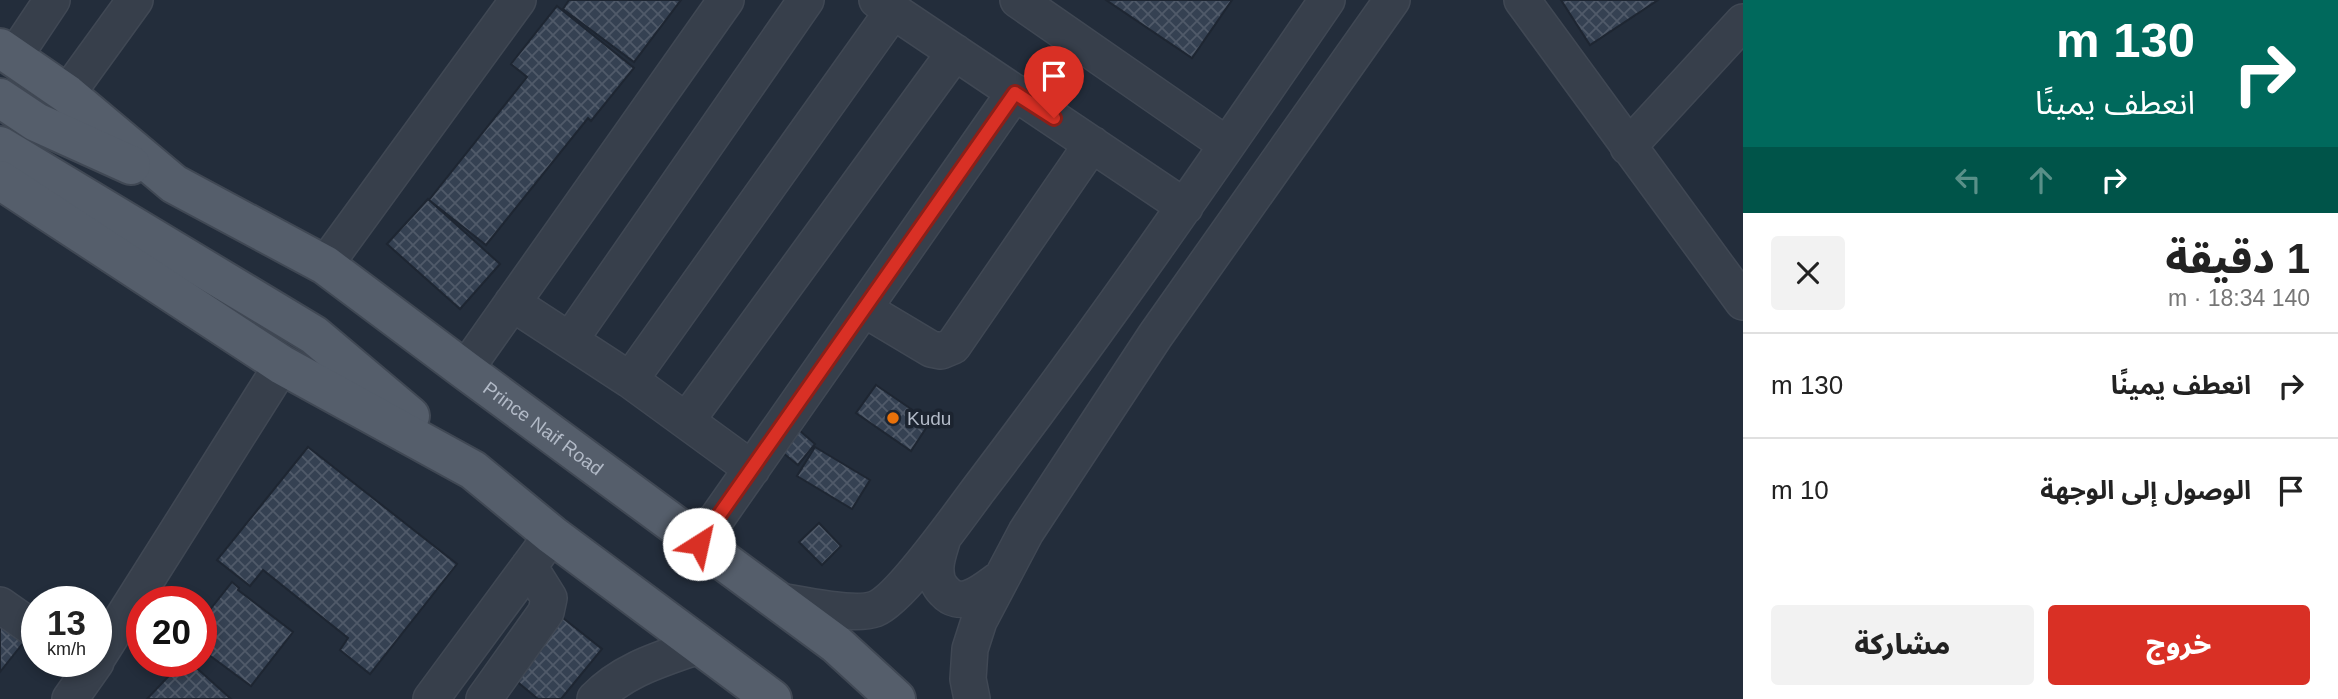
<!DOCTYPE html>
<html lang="ar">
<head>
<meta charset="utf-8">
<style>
	:root { --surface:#fff; --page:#f2f2f2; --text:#222; --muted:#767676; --line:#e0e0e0; --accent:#d93025 }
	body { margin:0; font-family:Arial,"Noto Sans Arabic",sans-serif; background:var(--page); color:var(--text); direction:rtl; height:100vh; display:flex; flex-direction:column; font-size:26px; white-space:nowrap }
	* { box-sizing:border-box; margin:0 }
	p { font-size:23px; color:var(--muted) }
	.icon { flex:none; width:38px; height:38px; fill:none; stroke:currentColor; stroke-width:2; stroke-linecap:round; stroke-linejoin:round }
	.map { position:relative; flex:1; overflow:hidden; direction:ltr }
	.sheet { display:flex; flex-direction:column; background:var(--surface); width:595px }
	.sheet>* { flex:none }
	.banner { background:#00695c; color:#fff; overflow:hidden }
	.speed { position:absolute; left:21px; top:586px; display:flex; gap:14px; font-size:35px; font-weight:700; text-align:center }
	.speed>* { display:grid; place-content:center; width:91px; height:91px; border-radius:50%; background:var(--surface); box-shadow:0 4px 10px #0003; line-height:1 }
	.speed small { font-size:18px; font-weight:400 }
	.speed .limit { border:10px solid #d22; background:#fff; color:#111 }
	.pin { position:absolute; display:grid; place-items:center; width:60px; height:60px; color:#fff; margin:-72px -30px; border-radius:50% 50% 50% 0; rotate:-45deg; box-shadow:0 0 7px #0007 }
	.pin .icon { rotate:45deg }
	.me { position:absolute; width:77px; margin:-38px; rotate:35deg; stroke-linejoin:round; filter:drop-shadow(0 0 5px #0008) }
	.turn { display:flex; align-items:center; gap:24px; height:147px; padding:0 28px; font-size:32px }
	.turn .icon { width:91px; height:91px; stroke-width:2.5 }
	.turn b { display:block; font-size:49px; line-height:60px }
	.lanes { display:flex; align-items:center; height:66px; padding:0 28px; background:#0003; justify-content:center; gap:35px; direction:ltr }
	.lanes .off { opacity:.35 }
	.round { display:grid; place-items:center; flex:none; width:74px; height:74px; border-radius:7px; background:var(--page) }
	.head { display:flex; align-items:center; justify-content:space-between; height:119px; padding:0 28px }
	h1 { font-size:42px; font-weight:800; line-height:52px }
	.button { display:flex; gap:14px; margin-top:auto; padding:14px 28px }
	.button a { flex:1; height:80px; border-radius:7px; background:var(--accent); color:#fff; font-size:28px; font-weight:800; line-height:80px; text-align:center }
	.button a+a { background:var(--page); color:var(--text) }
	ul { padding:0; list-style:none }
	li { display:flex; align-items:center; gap:21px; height:105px; padding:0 28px; border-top:2px solid var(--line) }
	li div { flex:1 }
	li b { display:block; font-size:26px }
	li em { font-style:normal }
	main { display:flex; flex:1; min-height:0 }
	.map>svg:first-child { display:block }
	.building { fill:url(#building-cross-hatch); stroke:#1e2632; stroke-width:2 }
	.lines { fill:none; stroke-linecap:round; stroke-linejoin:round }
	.minor-casing { stroke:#404854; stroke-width:38 }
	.major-casing { stroke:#404854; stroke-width:42 }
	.minor { stroke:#373f4b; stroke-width:35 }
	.major { stroke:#555e6b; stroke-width:38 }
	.route-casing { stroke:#8d1f18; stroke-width:18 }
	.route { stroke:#d93025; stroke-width:12 }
	.food-dot { fill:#e8710a; stroke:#1c2430; stroke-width:2.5 }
	.labels { text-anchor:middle; stroke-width:7; stroke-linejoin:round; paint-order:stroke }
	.poi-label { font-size:19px; fill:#b2bac7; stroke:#1c2430; text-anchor:start }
	.street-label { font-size:19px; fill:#b2bac7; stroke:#1c2430 }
</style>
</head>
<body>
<main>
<section class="sheet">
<div class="banner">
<div class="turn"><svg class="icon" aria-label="right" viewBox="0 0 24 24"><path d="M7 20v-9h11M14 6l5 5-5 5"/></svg><div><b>130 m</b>انعطف يمينًا</div></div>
<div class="lanes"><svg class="icon off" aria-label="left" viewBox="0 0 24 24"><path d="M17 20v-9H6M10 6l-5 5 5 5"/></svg><svg class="icon off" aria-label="ahead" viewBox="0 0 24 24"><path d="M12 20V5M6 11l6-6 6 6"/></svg><svg class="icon" aria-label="right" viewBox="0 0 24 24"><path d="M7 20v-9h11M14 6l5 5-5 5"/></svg></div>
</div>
<div class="head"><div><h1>1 دقيقة</h1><p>140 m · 18:34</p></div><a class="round"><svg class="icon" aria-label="close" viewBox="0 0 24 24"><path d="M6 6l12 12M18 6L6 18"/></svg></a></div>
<ul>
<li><svg class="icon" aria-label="right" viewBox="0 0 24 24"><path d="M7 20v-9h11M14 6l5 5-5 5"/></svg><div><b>انعطف يمينًا</b></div><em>130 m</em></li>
<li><svg class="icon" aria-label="arrive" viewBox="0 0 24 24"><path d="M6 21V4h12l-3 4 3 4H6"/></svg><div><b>الوصول إلى الوجهة</b></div><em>10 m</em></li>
</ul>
<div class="button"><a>خروج</a><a>مشاركة</a></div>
</section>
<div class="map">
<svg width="1743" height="699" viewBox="0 0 1743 699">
	<defs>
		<pattern id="building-cross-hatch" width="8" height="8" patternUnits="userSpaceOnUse" patternTransform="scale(1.75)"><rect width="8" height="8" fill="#354152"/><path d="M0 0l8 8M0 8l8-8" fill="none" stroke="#505a69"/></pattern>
	</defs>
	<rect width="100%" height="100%" fill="#232d3b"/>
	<path class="building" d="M569,0H681L634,62L563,9Z
		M1106,0H1232L1192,58Z
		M1561,0H1658L1590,45Z
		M557,6L634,68L591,121L588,118L486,245L429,200L527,77L511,64Z
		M428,199L500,264L460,309L387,244Z
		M876,385L930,422L911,451L856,413Z
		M791,423L815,444L798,465L772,444Z
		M308,447L457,564L370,674L340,650L348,638L263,570L250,586L217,560Z
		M815,447L870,480L852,509L797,476Z
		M819,523L841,546L822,565L799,542Z
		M232,582L239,588L238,590L293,632L251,686L201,649V621Z
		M563,618L602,649L561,699H538L514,679Z
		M0,625L23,643L0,672Z
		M182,662H190L231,699H147Z"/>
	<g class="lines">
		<g class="minor-casing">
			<path id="minor" d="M877,0L1185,207
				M1018,0L1227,145
				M1522,0L1743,302
				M14,57L52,0
				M67,94L135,0
				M1628,147L1743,22
				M325,265L518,0
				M512,303L630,380L752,469
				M864,309L931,349L941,351L953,346L1092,144
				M570,340L806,0
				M465,370L726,0
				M630,380L893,11
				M687,420L955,52
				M943,538C940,548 935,561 936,571C936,579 938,585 944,591C962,611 984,590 1001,578
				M699,544L1015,92
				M775,600C800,604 853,617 875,609C901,599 960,514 979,489C1100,330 1214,165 1327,0
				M0,605L37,631
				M96,660L282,365
				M70,699L96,662
				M431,699L552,535
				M484,699L546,612L549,598L529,566
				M595,699C624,669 662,659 701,645
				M972,699L968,679L970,649L979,621L1026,532L1155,336L1392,0"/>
		</g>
		<g class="major-casing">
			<g id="major">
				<path id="s1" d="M0,48L67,94L174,184L325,265L465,370L836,644L896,699"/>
				<path d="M0,98L36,122L131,165"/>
				<path d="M0,146L314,335L410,416"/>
				<path d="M0,180L282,365L473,470L552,535L772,699"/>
			</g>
		</g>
		<use href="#minor" class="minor"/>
		<use href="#major" class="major"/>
	</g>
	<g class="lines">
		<g class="route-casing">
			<path id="route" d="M699,544L1015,93L1054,118"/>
		</g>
		<use href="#route" class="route"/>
	</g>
	<circle class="food-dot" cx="893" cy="418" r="7"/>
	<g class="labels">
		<g class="poi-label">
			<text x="907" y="425">Kudu</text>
		</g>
		<g class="street-label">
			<text dy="7" stroke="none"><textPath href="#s1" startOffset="665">Prince Naif Road</textPath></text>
		</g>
	</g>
</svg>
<div class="speed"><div>13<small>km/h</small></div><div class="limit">20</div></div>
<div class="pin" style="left:1054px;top:118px;background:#d93025"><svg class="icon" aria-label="arrive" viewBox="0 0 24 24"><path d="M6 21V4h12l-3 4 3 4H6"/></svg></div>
<svg class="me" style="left:699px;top:544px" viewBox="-20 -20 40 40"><circle r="19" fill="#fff"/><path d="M0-13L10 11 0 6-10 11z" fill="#d93025"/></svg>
</div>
</main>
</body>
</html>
